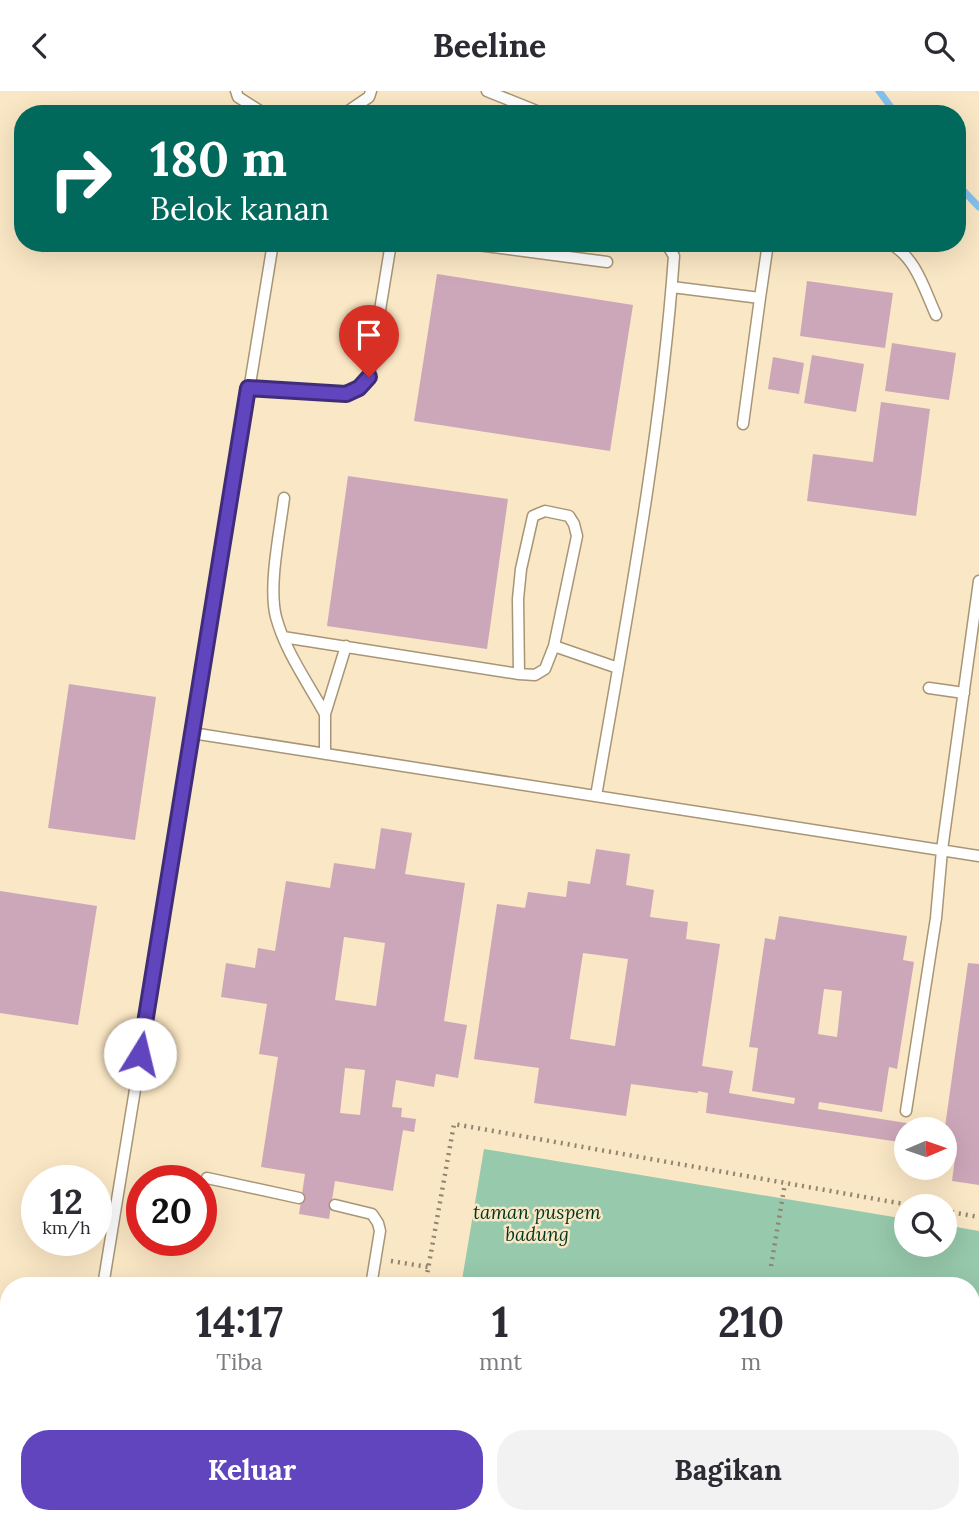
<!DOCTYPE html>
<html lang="id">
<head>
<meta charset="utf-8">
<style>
	:root { --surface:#fff; --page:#f2f2f3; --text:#2b2b33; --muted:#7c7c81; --accent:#6145be }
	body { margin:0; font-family:Lora,serif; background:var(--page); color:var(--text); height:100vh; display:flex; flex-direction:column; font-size:26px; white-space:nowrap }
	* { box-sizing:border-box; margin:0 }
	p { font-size:23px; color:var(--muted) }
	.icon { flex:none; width:38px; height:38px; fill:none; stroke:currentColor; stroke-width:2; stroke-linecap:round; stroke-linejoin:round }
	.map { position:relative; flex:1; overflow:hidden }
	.sheet { position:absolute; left:0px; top:1186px; width:980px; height:247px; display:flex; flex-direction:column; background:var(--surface); border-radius:28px 28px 0 0; box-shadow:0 7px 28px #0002 }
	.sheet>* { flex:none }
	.banner { position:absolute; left:14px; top:14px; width:952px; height:147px; border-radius:28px; box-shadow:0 7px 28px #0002; background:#00695c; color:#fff; overflow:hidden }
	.needle { width:46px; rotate:88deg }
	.tools { position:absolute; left:894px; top:1026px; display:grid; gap:14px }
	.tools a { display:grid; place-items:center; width:63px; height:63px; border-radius:50%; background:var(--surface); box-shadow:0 7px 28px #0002; font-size:35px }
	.speed { position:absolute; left:21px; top:1074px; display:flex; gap:14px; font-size:35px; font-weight:700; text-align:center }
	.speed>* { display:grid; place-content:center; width:91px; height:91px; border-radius:50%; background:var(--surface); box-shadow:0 7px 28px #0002; line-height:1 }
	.speed small { font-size:18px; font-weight:400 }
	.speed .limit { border:10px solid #d22; background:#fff; color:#111 }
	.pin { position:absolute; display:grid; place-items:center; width:60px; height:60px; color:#fff; margin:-72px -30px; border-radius:50% 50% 50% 0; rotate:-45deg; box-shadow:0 0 7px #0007 }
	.pin .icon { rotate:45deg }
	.me { position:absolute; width:77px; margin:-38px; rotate:9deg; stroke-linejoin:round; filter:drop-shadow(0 0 5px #0008) }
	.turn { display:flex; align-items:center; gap:24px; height:147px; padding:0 21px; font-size:32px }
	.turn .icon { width:91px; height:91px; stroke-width:2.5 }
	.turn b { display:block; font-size:49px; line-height:60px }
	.eta { display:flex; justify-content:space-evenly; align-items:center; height:119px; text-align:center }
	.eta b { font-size:42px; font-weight:800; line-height:49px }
	.action { display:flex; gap:14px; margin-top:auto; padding:14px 21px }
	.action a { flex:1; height:80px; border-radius:28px; background:var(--accent); color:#fff; font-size:28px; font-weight:800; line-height:80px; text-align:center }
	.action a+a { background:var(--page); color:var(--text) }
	header { display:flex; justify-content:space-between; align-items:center; height:91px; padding:0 21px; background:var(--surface); font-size:32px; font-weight:800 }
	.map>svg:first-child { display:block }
	.green { fill:#97c9ac }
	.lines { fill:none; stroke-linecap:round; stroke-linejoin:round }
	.stream { stroke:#85c2ed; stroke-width:7 }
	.building { fill:#cca7b9; fill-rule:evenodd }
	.service-casing { stroke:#a79576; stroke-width:13 }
	.path { stroke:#92856f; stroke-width:4.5; stroke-dasharray:2 5; stroke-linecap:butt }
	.service { stroke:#fff; stroke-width:10 }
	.route-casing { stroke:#3f2d7c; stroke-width:18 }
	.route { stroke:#6145be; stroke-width:12 }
	.labels { text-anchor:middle; stroke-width:5; stroke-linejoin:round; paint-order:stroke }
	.park-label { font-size:19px; font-style:italic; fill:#00371f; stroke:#fae7c5 }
</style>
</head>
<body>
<header><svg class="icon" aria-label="back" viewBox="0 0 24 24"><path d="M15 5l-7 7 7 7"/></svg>Beeline<svg class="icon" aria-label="search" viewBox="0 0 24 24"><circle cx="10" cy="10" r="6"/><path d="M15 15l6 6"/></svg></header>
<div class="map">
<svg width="979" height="1433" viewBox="0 0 979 1433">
	<rect width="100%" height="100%" fill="#fae7c5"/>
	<path class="green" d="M484,1058L906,1128V1153H945V1134L979,1140V1224L971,1223V1195H461Z
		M416,1425V1424L903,1425L902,1433H415Z"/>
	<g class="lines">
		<path class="stream" d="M879,0L896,23
			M957,93L979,116"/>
	</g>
	<path class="building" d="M437,183L633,214L610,360L414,330Z
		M807,190L893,202L885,257L800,245Z
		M892,252L956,262L949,309L885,300Z
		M812,264L864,273L856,321L804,312Z
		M773,266L804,272L799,303L768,298Z
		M881,311L930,318L916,425L807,410L813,363L873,371Z
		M348,385L508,408L487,558L327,535Z
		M69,593L156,606L135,749L48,737Z
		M381,737L412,742L405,783L465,792L444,930L467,934L458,987L436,983L434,996L396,989L392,1016L402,1017L401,1026L416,1028L414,1041L403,1039L393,1100L335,1090L329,1128L299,1123L305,1083L261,1076L278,966L259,963L267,913L221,906L226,872L255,877L258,857L275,860L286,790L330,797L334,772L375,778ZM344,846L385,852L376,915L335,909ZM345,977L365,979L360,1024L340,1022Z
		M596,758L630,763L626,794L654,799L650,826L688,831L686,848L720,853L702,975L733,980L729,1002L794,1013L795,1007L752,1000L758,957L749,956L765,847L775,849L779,825L907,845L903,869L914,871L897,978L889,976L882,1021L819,1011L818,1018L944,1038H906V1052L706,1022L708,1002L698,1000V1002L631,993L626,1025L534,1012L539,977L474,968L497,813L525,817L528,801L566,806L568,790L590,793ZM583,862L628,868L615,955L570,948ZM824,898L842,900L837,946L818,943Z
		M0,800L97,815L78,934L0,922Z
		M968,872L979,873V1094L952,1090L957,1052L945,1050V1036Z
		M979,1341V1399L971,1391V1348Z
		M205,1424H279L278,1428L299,1433H203Z"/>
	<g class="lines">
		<g class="service-casing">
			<path id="service" d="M236,0L238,6L265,23
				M487,0L544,23
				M344,23L369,6L371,0
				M462,152L607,171
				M889,152C916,166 924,198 936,224
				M672,196L760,207L768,152
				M248,297L346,303C356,299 362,295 369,286L391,152
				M743,333L760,207
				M284,407C280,440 268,495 276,526C285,560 308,592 325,623
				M283,546L519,583L535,584L545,578L554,555L577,445L574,433L569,425L545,420L533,425L521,478L518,508L519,583
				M554,555L618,577
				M929,597L964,602
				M192,642L979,765
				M325,663V623L346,555
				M596,705C627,526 661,346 674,165L666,152
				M906,1020L936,827L942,759L979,490
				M207,1087L299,1107
				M335,1114L372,1123L378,1132L380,1140L371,1195
				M103,1195L273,152
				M0,1237L9,1239
				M65,1433L66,1424"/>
		</g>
		<path class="path" d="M945,1120L979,1126
			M391,1170L428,1176
			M771,1175L785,1092
			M425,1195L454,1033L915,1115
			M385,1433L386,1424"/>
		<use href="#service" class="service"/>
	</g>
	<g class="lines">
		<g class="route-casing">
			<path id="route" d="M140,963L248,297L346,303L359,297L369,286"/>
		</g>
		<use href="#route" class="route"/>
	</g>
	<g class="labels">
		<g class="park-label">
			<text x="537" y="1128">taman puspem<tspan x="537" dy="22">badung</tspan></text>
		</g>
	</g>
</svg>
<div class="tools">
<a><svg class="needle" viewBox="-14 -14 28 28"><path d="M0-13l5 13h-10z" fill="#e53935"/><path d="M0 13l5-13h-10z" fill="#7c7c81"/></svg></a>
<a><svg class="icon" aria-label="search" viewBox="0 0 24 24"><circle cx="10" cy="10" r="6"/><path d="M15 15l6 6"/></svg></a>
</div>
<div class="speed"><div>12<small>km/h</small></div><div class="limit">20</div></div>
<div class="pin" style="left:369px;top:286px;background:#d93025"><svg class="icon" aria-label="arrive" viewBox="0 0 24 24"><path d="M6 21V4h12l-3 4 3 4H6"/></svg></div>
<svg class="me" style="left:140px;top:963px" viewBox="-20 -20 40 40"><circle r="19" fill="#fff"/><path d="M0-13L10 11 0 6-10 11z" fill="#6145be"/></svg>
<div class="banner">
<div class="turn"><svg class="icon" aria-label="right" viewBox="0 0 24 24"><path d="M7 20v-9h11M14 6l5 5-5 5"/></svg><div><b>180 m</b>Belok kanan</div></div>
</div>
<section class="sheet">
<div class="eta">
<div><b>14:17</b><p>Tiba</p></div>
<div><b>1</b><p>mnt</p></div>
<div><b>210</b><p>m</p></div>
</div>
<div class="action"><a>Keluar</a><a>Bagikan</a></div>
</section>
</div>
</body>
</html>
